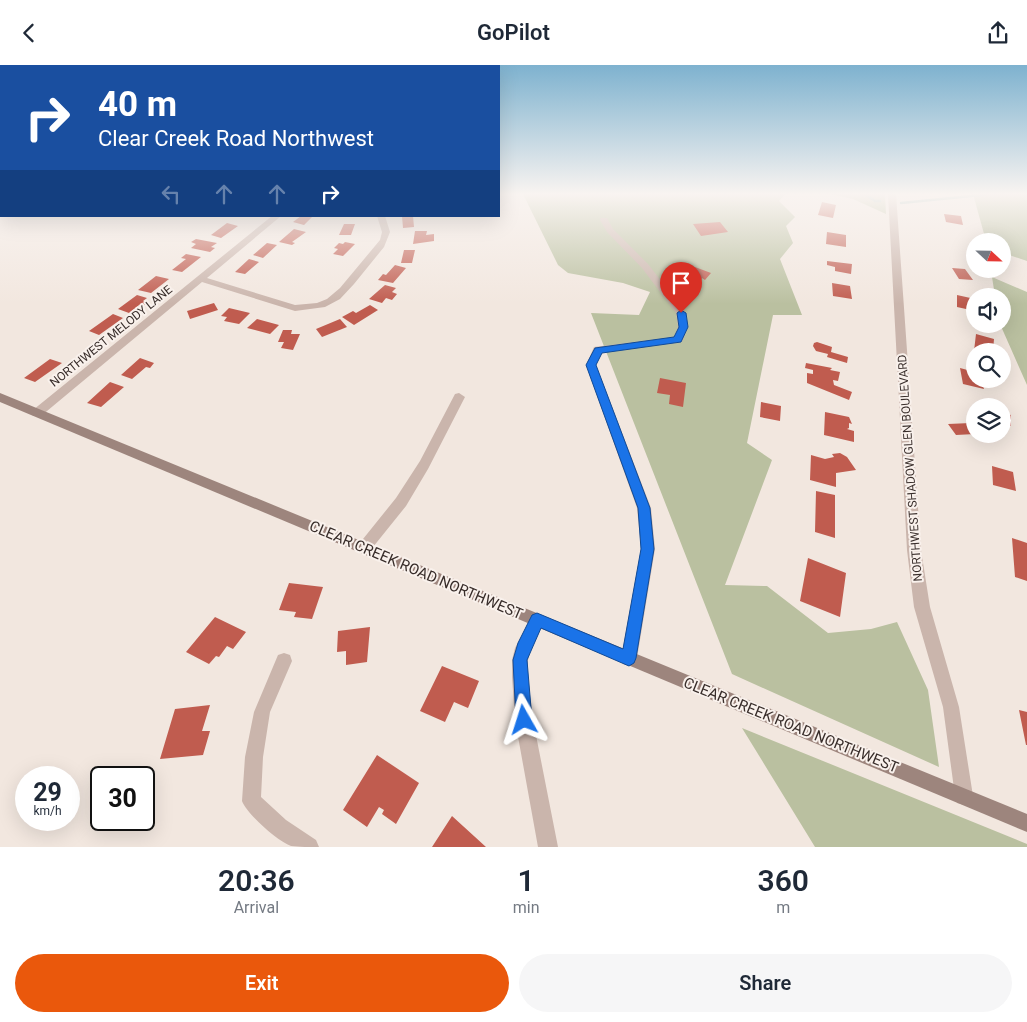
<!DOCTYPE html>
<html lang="en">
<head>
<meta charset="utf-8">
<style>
	:root { --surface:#fff; --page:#f6f6f7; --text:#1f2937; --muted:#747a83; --accent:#ea580c }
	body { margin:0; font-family:Roboto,sans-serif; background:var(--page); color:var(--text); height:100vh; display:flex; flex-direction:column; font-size:19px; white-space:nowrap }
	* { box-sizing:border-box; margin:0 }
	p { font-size:16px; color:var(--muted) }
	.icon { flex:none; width:28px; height:28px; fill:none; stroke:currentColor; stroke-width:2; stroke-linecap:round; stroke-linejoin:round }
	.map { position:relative; height:782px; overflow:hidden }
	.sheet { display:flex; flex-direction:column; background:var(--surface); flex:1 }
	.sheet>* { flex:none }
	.hud { position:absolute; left:0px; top:0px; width:500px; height:152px; box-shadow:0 5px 20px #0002; background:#1a4fa0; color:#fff; overflow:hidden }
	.needle { width:32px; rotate:112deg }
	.tools { position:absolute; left:966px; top:168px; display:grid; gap:10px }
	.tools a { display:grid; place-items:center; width:45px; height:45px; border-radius:50%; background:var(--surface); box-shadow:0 5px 20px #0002; font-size:25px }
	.speed { position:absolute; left:15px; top:701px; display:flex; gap:10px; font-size:25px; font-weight:700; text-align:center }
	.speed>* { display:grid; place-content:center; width:65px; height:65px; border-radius:50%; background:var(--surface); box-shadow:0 5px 20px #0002; line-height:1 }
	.speed small { font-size:12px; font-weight:400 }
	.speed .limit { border:2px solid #111; border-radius:8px; background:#fff; color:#111 }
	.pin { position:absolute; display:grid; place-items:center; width:42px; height:42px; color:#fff; margin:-51px -21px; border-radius:50% 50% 50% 0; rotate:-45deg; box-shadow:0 0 5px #0007 }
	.pin .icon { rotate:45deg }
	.me { position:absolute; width:55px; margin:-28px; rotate:354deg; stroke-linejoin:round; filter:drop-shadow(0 0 4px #0008) }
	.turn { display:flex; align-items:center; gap:18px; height:105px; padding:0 15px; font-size:22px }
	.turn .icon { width:65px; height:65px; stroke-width:2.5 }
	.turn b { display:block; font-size:35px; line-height:42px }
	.lanes { display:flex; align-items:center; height:48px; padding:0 15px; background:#0003; justify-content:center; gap:25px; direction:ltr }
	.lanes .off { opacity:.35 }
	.eta { display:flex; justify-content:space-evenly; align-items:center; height:85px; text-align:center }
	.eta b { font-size:30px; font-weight:600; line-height:35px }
	.primary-button { display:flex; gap:10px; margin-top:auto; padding:10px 15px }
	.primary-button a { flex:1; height:58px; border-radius:30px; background:var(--accent); color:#fff; font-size:20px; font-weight:600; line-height:58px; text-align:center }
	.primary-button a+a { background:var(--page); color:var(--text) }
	header { display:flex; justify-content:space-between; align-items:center; height:65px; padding:0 15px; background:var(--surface); font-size:22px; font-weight:600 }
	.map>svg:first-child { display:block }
	.green { fill:#bac0a0 }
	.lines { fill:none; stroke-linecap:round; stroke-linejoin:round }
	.stream { stroke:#80aeaa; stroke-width:2.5 }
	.building { fill:#c05c4f }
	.minor { fill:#cab5ac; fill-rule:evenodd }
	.secondary { fill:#9d857d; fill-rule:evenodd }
	.route { fill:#1a73e8; stroke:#114b97 }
	.labels { text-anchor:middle; stroke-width:4; stroke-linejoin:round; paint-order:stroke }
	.street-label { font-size:12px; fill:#382d2a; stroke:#f9f1ec }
	.near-street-label { font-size:15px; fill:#382d2a; stroke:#f9f1ec }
</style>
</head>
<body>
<header><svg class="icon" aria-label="back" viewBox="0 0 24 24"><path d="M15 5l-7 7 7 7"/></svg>GoPilot<svg class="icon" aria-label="share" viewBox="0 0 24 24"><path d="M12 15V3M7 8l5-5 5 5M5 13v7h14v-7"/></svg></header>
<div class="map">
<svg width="1027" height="782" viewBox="0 0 1027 782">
	<rect width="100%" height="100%" fill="#f2e7df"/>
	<path class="green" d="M523,129H785L779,136L795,152L786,161L793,178L780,194L802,250H773L747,378L772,395L725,520L767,521L828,568L871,564L897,557L928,625L939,702L732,609L591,248L639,250L650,227L623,218L568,208L558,200Z
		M830,129H885L886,149L853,134Z
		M973,129H1027V196L1003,188L1002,176H986Z
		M992,212L1027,227V320L1000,259H1002V231H995Z
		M742,663L1027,779V782H815Z"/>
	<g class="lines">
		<path class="stream" d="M865,129L875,136H880
			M1020,129L1027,130
			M901,138L991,129"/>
	</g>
	<path class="building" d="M822,137L836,140L833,153L818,150Z
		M944,149L961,151L963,160L946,157Z
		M301,151H313L304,160L293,157Z
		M402,151H413L414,162L403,163Z
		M720,157L728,167L701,171L693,159Z
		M227,158L238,161L221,173L211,170Z
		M344,159H355L351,170H339Z
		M294,164L306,167L292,177L295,178L292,180L279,177Z
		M415,166H427L426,170L434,169V176L413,179Z
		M827,167L846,170V182L826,179Z
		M196,174L217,178L211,182L215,183L210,187L191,183L196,179L191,177Z
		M345,177L355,179L343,191L333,189L338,184L334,183L339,178L343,179Z
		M267,178L277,180L263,193L253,190Z
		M404,185H415L412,198H401Z
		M186,189L201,192L182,207L172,205L186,194L181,193Z
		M249,194L259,197L245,209L235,207Z
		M827,196L852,199L851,209L835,206V202L827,200Z
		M687,199L711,208L705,215L702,213L697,219L676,210Z
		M395,200L406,203L393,218L378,215L383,209L386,210Z
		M952,203L965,204L973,215L959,214Z
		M156,211L169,214L151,228L138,225Z
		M832,218L850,221L852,234L833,231Z
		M385,220L396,223L392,227L397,229L392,235L386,233L382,238L369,234Z
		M137,230L147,233L143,236L147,238L143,241L139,240L129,248L118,244Z
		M957,230L975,234V246L957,242Z
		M214,238L218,245L190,254L187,246Z
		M370,240L378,245L354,260L342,252L353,246L356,248Z
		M229,243L250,248L239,259L224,256L227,252L221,251Z
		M113,249L123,253L99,270L89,266Z
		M257,254L279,260L270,269L247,263Z
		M340,254L347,262L322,272L316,264Z
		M283,265H292L291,269H300L293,285L281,283L284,277H278Z
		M976,269L994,274L993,286H974Z
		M817,277L832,282L831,287L848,292L847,298L827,292L828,289L816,286L813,281L814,278Z
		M140,293L154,298L150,303L146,302L132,314L121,310Z
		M50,294L62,298L35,317L24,313Z
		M806,298L832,303L830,305L840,307L838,316L833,315L834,320L852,327L849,335L807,318V308L813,309V305L805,303Z
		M960,303L975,307V314H981L984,324L963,319Z
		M660,313L686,318L683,342L669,339L670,330L657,328Z
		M110,317L124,322L101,342L87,338Z
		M761,337L781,341L780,356L760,352Z
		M825,347L849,352L852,359L849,358V363L847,364L854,366V377L824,370Z
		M1002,348L1011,350V361L1002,358Z
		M971,358L975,364V369L956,370L948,359Z
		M840,388L847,392L856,405L836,408V422L810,415L811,390L825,394L834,392L832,389Z
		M992,401L1013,407L1016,426L993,420Z
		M816,426L835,430V473L815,467Z
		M1012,473L1027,478V516L1015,512Z
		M808,493L846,508L840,552L800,536Z
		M289,518L323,522L312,554L294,552L296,547L279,545Z
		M215,552L246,567L233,584L227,581L219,592L216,591L209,599L186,587Z
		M370,562L367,597L346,600V586L337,587L338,566Z
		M442,601L479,616L468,643L454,637L445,657L420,646Z
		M210,640L202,666H210L203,690L160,694L175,644Z
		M1019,645L1027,647V680H1026Z
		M377,690L419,718L396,759L382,749L384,745L379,742L367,762L343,745Z
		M452,751L486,782H432Z"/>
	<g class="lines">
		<path class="minor" d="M0,129H1V131H0Z
			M888,129H896L921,485L930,542L959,642L973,731L971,738L964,740L957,738L955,731L943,642L914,542L907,485Z
			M272,151H281L207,213L295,240L317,238L327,234L340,223L380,175L382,167L377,151H385L390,167L384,182L354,219L340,234L325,242L295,246L202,217L41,351H33L31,348L33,345Z
			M601,153H607L613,164L648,199L686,248L688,262L682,277L602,288L596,300L651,443L655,484L637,593L635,599L629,601L623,599L621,593L641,484L637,443L586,300L594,282L674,272L678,262L676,248L642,203L607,167L600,155Z
			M459,328L465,332L428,404L406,441L369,487L364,489L359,487L357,483L359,479L396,433L420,396L455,329Z
			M537,548L542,550L545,555L531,585L528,595V612L533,655L558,782H538L515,655L512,612V595L515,583L532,550Z
			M284,588L290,590L292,596L270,647L263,692L261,732L286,755L316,775L319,782C311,782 298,782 291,781C277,776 247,749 242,736L245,692L254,647L278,590Z"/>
		<path class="secondary" d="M0,328L1027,749V767L0,337Z"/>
	</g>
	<linearGradient id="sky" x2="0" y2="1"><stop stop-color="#7eb2cf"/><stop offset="0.54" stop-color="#f9f4f1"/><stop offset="1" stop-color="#f9f4f1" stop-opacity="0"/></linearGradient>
	<rect width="1027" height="239" fill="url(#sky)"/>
	<path class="route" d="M681,245L686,248L688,262L681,277L602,288L596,300L650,443L654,484L636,593L634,598L629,601L541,563L527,595L532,655L529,661L524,663L518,661L516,655L513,595L518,578L532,550L537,548L623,584L641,484L638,443L586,300L595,283L674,272L679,262L677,248Z"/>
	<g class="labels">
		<g class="street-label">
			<text transform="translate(111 271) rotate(-39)" y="4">NORTHWEST MELODY LANE</text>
			<text transform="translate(910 403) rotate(-94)" y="4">NORTHWEST SHADOW GLEN BOULEVARD</text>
		</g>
		<g class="near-street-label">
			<text transform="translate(416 505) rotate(23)" y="5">CLEAR CREEK ROAD NORTHWEST</text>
			<text transform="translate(791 660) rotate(22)" y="5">CLEAR CREEK ROAD NORTHWEST</text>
		</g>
	</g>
</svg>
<div class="tools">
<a><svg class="needle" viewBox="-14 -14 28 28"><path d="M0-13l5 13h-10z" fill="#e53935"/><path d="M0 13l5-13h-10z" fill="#747a83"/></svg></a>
<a><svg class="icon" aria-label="sound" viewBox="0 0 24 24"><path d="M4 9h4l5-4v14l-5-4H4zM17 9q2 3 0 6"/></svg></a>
<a><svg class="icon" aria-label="search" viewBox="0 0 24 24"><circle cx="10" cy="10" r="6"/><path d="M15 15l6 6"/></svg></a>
<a><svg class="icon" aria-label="layers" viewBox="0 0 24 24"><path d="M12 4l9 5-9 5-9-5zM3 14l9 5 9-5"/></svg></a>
</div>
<div class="speed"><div>29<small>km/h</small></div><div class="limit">30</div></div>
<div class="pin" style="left:681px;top:248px;background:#d93025"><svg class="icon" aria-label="arrive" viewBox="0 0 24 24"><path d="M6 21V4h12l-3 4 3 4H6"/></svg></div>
<svg class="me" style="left:524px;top:655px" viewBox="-20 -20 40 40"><path d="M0-17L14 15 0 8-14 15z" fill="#1a73e8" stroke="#fff" stroke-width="4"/></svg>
<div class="hud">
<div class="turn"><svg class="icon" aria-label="right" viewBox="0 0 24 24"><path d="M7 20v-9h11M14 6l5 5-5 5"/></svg><div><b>40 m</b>Clear Creek Road Northwest</div></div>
<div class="lanes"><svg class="icon off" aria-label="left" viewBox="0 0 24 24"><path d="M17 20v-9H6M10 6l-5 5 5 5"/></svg><svg class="icon off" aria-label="ahead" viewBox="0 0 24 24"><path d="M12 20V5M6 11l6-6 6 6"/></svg><svg class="icon off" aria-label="ahead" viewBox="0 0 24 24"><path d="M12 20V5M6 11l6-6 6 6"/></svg><svg class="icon" aria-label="right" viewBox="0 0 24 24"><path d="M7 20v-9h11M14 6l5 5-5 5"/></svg></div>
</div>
</div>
<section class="sheet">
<div class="eta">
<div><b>20:36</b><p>Arrival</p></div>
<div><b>1</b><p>min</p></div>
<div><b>360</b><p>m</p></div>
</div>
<div class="primary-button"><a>Exit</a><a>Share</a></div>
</section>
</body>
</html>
